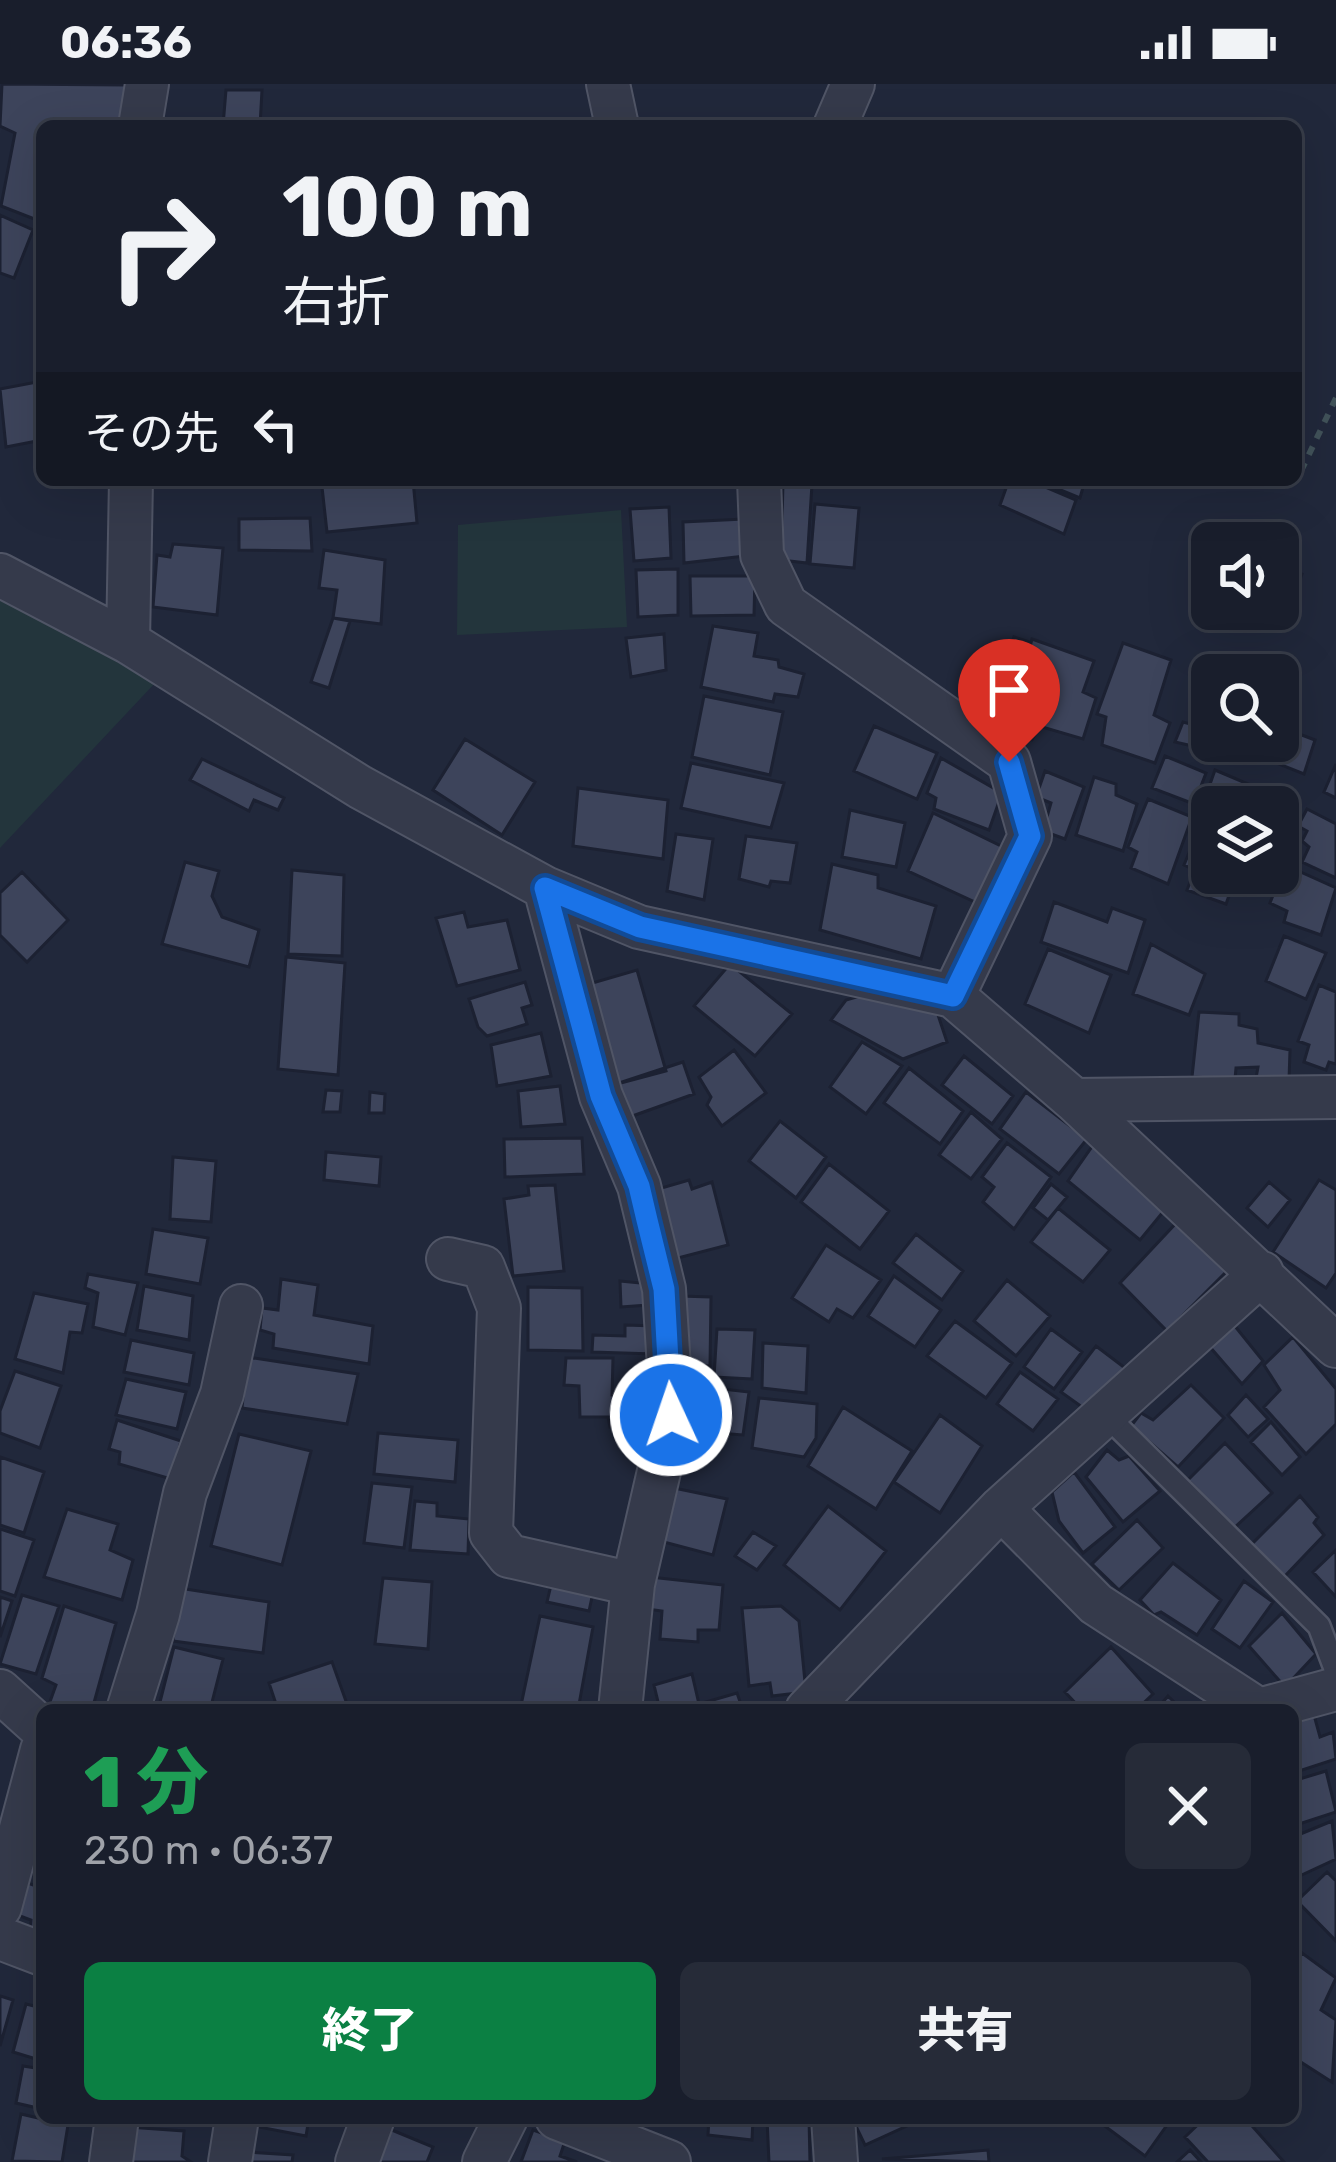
<!DOCTYPE html>
<html lang="ja">
<head>
<meta charset="utf-8">
<style>
	:root { --surface:#191e2c; --page:#262b38; --text:#f1f3f6; --muted:#9fa2a9; --line:#373c48; --accent:#0b8043 }
	body { margin:0; font-family:Rubik,"Noto Sans JP",sans-serif; background:var(--page); color:var(--text); height:100vh; display:flex; flex-direction:column; font-size:45px; white-space:nowrap }
	* { box-sizing:border-box; margin:0 }
	p { font-size:39px; color:var(--muted) }
	.icon { flex:none; width:66px; height:66px; fill:none; stroke:currentColor; stroke-width:2; stroke-linecap:round; stroke-linejoin:round }
	.map { position:relative; flex:1; overflow:hidden }
	.details { position:absolute; left:36px; top:1620px; width:1263px; height:420px; display:flex; flex-direction:column; background:var(--surface); border-radius:18px; box-shadow:0 12px 48px #0002,0 0 0 3px var(--line) }
	.details>* { flex:none }
	.top-card { position:absolute; left:36px; top:36px; width:1266px; height:366px; border-radius:18px; box-shadow:0 12px 48px #0002,0 0 0 3px var(--line); background:#191e2c; color:var(--text); overflow:hidden }
	.controls { position:absolute; left:1191px; top:438px; display:grid; gap:24px }
	.controls a { display:grid; place-items:center; width:108px; height:108px; border-radius:18px; background:var(--surface); box-shadow:0 12px 48px #0002,0 0 0 3px var(--line); font-size:60px }
	.pin { position:absolute; display:grid; place-items:center; width:102px; height:102px; color:#fff; margin:-123px -51px; border-radius:50% 50% 50% 0; rotate:-45deg; box-shadow:0 0 12px #0007 }
	.pin .icon { rotate:45deg }
	.me { position:absolute; width:132px; margin:-66px; rotate:357deg; stroke-linejoin:round; filter:drop-shadow(0 0 9px #0008) }
	.turn { display:flex; align-items:center; gap:42px; height:252px; padding:0 48px; font-size:54px }
	.turn .icon { width:156px; height:156px; stroke-width:2.5 }
	.turn b { display:block; font-size:84px; line-height:102px }
	.then { display:flex; align-items:center; height:114px; padding:0 48px; background:#0003; gap:24px; font-size:45px }
	.round { display:grid; place-items:center; flex:none; width:126px; height:126px; border-radius:18px; background:var(--page) }
	.summary { display:flex; align-items:center; justify-content:space-between; height:204px; padding:0 48px }
	h1 { font-size:72px; font-weight:800; line-height:90px; color:#1e9e55 }
	.action { display:flex; gap:24px; margin-top:auto; padding:24px 48px }
	.action a { flex:1; height:138px; border-radius:18px; background:var(--accent); color:#fff; font-size:48px; font-weight:800; line-height:138px; text-align:center }
	.action a+a { background:var(--page); color:var(--text) }
	.status { display:flex; justify-content:space-between; align-items:center; height:84px; padding:0 60px; background:var(--surface); direction:ltr }
	.status svg { height:33px; fill:currentColor }
	.map>svg:first-child { display:block }
	.green { fill:#23353c }
	.building { fill:#3d445b; stroke:#1c2132; stroke-width:3 }
	.lines { fill:none; stroke-linecap:round; stroke-linejoin:round }
	.service-casing { stroke:#505566; stroke-width:26 }
	.minor-casing { stroke:#505566; stroke-width:46 }
	.path { stroke:#415259; stroke-width:6; stroke-dasharray:9 9; stroke-linecap:butt }
	.service { stroke:#353a4b; stroke-width:21 }
	.minor { stroke:#353a4b; stroke-width:42 }
	.route-casing { stroke:#114b97; stroke-width:30 }
	.route { stroke:#1a73e8; stroke-width:21 }
</style>
</head>
<body>
<div class="status"><b>06:36</b><svg viewBox="0 0 49 12"><path d="M0 12V9h3v3zM5 12V6h3v6zM10 12V3h3v9zM15 12V0h3v12zM26 1h20v11H26zM47 4h2v5h-2z"/></svg></div>
<div class="map">
<svg width="1336" height="2078" viewBox="0 0 1336 2078">
	<rect width="100%" height="100%" fill="#21283b"/>
	<path class="green" d="M621,426L627,543L457,551L458,441Z
		M0,503L156,598L0,764Z"/>
	<path class="building" d="M2,0L128,1L124,42H42V138L1,122L15,49L0,42Z
		M226,6H262L260,42H223Z
		M0,131L33,146L14,194L0,189Z
		M42,297V356L6,363L0,305Z
		M353,396H413L417,439L327,448L322,403Z
		M1009,396H1029L1076,416L1064,450L1000,421Z
		M1036,396H1085L1080,414Z
		M783,398L812,400L807,479L781,476Z
		M815,420L859,424L854,484L810,480Z
		M669,423L671,474L634,477L630,425Z
		M310,434L312,467L239,466V435Z
		M744,435L745,472L684,479L683,438Z
		M173,460L223,464L217,531L153,523L157,471L170,473Z
		M324,466L385,476L381,540L333,534L337,506L319,504Z
		M1284,483L1302,490L1290,521L1278,516Z
		M678,485V531L638,533L636,486Z
		M690,492H755L754,531L691,532Z
		M333,534L350,537L329,604L311,598Z
		M713,542L758,549L754,572L778,576L779,583L804,590L798,613L775,610L773,618L701,603Z
		M664,550L666,586L631,593L626,554Z
		M1014,553L1029,558L1020,580L1006,575Z
		M1032,555L1094,577L1083,608L1096,614L1083,655L1039,642L1032,656L1007,654Z
		M1123,559L1171,576L1154,631L1170,639L1155,679L1102,661L1106,633L1097,630Z
		M704,612L783,628L770,691L692,673Z
		M1202,622L1212,625V657H1229L1223,669L1175,658L1183,638L1194,641Z
		M874,642L937,669L917,715L854,687Z
		M1278,642L1315,656L1304,690L1244,666L1247,657H1278Z
		M465,655L535,698L502,751L433,706Z
		M1165,672L1206,689L1194,720L1152,704Z
		M941,674L1002,709L989,746L934,725L936,714L927,709Z
		M202,675L284,714L278,726L254,716L249,727L190,696Z
		M691,679L784,699L771,744L681,724Z
		M1336,680V714L1324,708Z
		M1215,686L1267,708L1261,723L1203,720Z
		M1045,687L1084,703L1065,755L1043,747L1051,719L1036,713Z
		M1094,693L1116,700V711L1137,720L1123,767L1076,751Z
		M578,704L668,716L663,775L573,762Z
		M1148,715L1192,733L1168,800L1131,784L1137,768L1128,763Z
		M1307,725L1336,740V794L1302,778L1309,763L1302,757L1307,747L1298,742Z
		M850,726L905,739L896,783L842,773Z
		M933,729L1005,764L975,818L908,787Z
		M1200,742L1212,746V789H1237L1226,820L1187,806L1195,786L1184,781Z
		M676,750L713,755L704,816L667,807Z
		M746,752L797,759L790,799L771,797L769,803L739,795Z
		M185,778L219,787L212,812L222,833L259,846L249,883L162,860Z
		M832,780L878,791V804L936,822L921,875L820,846Z
		M1285,781L1336,804L1321,851L1284,838L1287,827L1270,819Z
		M292,786L344,791L342,872L288,870Z
		M22,788L68,836L27,878L0,851V809Z
		M1054,818L1107,838L1112,824L1145,836L1128,889L1041,858Z
		M464,828L468,843L507,836L520,886L457,902L436,834Z
		M1284,852L1326,869L1306,915L1266,897Z
		M1151,860L1205,890L1189,931L1133,910Z
		M1048,865L1111,891L1089,949L1025,920Z
		M286,873L345,879L338,991L278,985Z
		M730,880L792,930L755,972L694,922Z
		M637,886L666,987L610,1002L582,902Z
		M525,898L532,921L522,924L527,940L487,952L478,943L469,915Z
		M1319,901L1336,908V980L1329,978L1326,986L1304,978L1309,961L1298,957Z
		M877,907L937,928L947,958L903,975L831,936L846,916Z
		M1199,928L1239,930V941L1257,945L1258,959L1290,966L1289,996L1256,994L1258,983L1236,984L1235,995L1192,993Z
		M541,949L551,992L497,1002L491,961Z
		M862,958L902,982L866,1030L830,1003Z
		M734,966L766,1009L722,1042L707,1021L711,1013L699,993Z
		M964,972L1013,1012L992,1040L942,1001Z
		M683,978L694,1010L624,1035L610,1002Z
		M909,984L963,1027L940,1060L884,1019Z
		M560,1002L565,1040L521,1043L518,1007Z
		M326,1006L342,1007L340,1028H323Z
		M370,1008L385,1010L384,1029H369Z
		M1026,1008L1087,1055L1059,1090L1000,1045Z
		M971,1028L1002,1055L971,1095L939,1071Z
		M780,1037L826,1073L796,1114L749,1077Z
		M582,1054L584,1090L505,1093L504,1055Z
		M1096,1057L1172,1117L1140,1156L1068,1097Z
		M1007,1059L1051,1093L1014,1145L983,1118L994,1103L982,1093Z
		M326,1068L381,1073L379,1102L324,1096Z
		M173,1073L216,1077L211,1138L170,1135Z
		M829,1080L889,1127L860,1165L801,1118Z
		M689,1096L692,1105L712,1098L728,1161L678,1174L658,1105Z
		M1319,1096L1336,1106V1189L1326,1204L1273,1168Z
		M1269,1098L1290,1116L1268,1143L1247,1124Z
		M1051,1100L1067,1113L1048,1136L1033,1124Z
		M555,1101L564,1187L513,1192L504,1115L529,1111L528,1102Z
		M1058,1124L1110,1166L1083,1198L1031,1158Z
		M1180,1135L1229,1185L1167,1247L1120,1199Z
		M153,1145L208,1154L200,1200L146,1190Z
		M916,1150L963,1187L942,1216L893,1179Z
		M826,1161L881,1196L853,1234L837,1225L829,1238L792,1214Z
		M88,1190L138,1199L125,1251L93,1243L98,1209L85,1204Z
		M894,1192L941,1226L915,1263L868,1232Z
		M281,1195L318,1201L314,1231L373,1242L369,1280L273,1264L274,1250L260,1246L262,1224L278,1226Z
		M1007,1196L1050,1232L1016,1272L974,1237Z
		M620,1197L651,1200L648,1221L621,1223Z
		M144,1202L193,1212L189,1256L137,1246Z
		M528,1203L582,1204L583,1267L528,1266Z
		M34,1209L88,1220L82,1249L70,1248L63,1289L15,1275Z
		M679,1212L711,1213L710,1282L678,1281Z
		M955,1237L1012,1279L986,1314L927,1272Z
		M625,1241L655,1242V1270L592,1268L593,1251L625,1252Z
		M1234,1241L1263,1277L1242,1300L1210,1263Z
		M717,1245L755,1246L752,1295L714,1293Z
		M1051,1245L1082,1268L1054,1305L1024,1283Z
		M1293,1253L1336,1305V1340L1306,1370L1264,1323L1280,1306L1264,1281Z
		M131,1256L194,1269L189,1301L124,1288Z
		M763,1259L808,1262L806,1309L762,1304Z
		M1096,1262L1125,1284L1089,1328L1061,1308Z
		M247,1273L358,1290L347,1340L242,1324Z
		M566,1274H613L612,1311L658,1310L657,1344L610,1343L608,1333H580L579,1302L564,1301Z
		M15,1287L61,1302L40,1364L0,1349V1327Z
		M1020,1288L1058,1315L1033,1347L997,1320Z
		M126,1295L186,1308L177,1345L116,1331Z
		M1191,1301L1224,1334L1178,1383L1131,1342L1141,1329L1153,1336Z
		M696,1302L749,1308L743,1351L694,1347Z
		M1246,1311L1268,1335L1248,1353L1228,1331Z
		M759,1314L817,1320L816,1354L804,1373L752,1364Z
		M843,1323L912,1367L876,1425L808,1382Z
		M940,1331L982,1362L940,1429L894,1398Z
		M117,1336L181,1357L171,1395L119,1380L120,1368L109,1365Z
		M1271,1338L1300,1373L1282,1391L1251,1358Z
		M378,1349L458,1356L455,1398L374,1390Z
		M239,1350L311,1367L282,1481L211,1462Z
		M1225,1359L1272,1409L1234,1444L1188,1396Z
		M1107,1366L1119,1376L1129,1372L1160,1407L1123,1438L1086,1393Z
		M0,1373L44,1388L24,1449L0,1441Z
		M1074,1388L1115,1443L1083,1469L1059,1437L1052,1408Z
		M372,1399L412,1403L404,1464L364,1459Z
		M674,1404L727,1415L713,1471L660,1457Z
		M1300,1412L1318,1433L1314,1439L1324,1451L1283,1494L1250,1462Z
		M415,1417L437,1419V1432L469,1435L468,1470L410,1466Z
		M828,1422L886,1467L840,1526L784,1481Z
		M67,1425L118,1440L110,1466L133,1476L122,1516L44,1493Z
		M1137,1436L1163,1464L1119,1506L1092,1480Z
		M0,1445L34,1456L15,1512L0,1507Z
		M753,1448L776,1462L757,1486L735,1472Z
		M1336,1466V1513L1313,1488Z
		M1173,1479L1221,1516L1197,1551L1161,1528L1154,1531L1140,1516Z
		M650,1493L723,1501L719,1546H698V1558L660,1555L662,1527L647,1525Z
		M383,1494L432,1498L428,1565L375,1560Z
		M552,1497L594,1504L589,1527L547,1518Z
		M1244,1497L1273,1518L1240,1564L1212,1545Z
		M179,1504L269,1518L263,1569L173,1557Z
		M22,1511L59,1522L36,1590L0,1580Z
		M0,1513L12,1517L0,1553Z
		M64,1522L116,1539L92,1626H47L56,1601L42,1594Z
		M781,1522L799,1537L806,1608L772,1612L770,1599L749,1602L742,1524Z
		M1282,1529L1316,1570L1285,1603L1249,1562Z
		M540,1532L593,1543L578,1626H520Z
		M174,1563L223,1575L210,1626H158Z
		M1111,1563L1153,1610L1136,1626H1082L1065,1608Z
		M332,1578L347,1620L334,1626H278L269,1599Z
		M692,1590L699,1620L737,1609L743,1626H660L654,1601Z
		M1168,1612L1182,1626H1156Z
		M1314,1631L1320,1653L1333,1648L1336,1675L1293,1689V1638Z
		M1326,1687L1336,1728L1293,1742V1697Z
		M1332,1737L1336,1775L1293,1795V1753Z
		M1327,1788L1336,1797V1857L1297,1817Z
		M19,1796L42,1804V1858L30,1854L31,1836L12,1829Z
		M1302,1869L1336,1894L1321,1926L1336,1936L1332,1998L1293,1973V1885Z
		M0,1912L13,1916L0,1962Z
		M26,1920L42,1924V1966L36,1975L13,1968Z
		M23,1982L42,1985V2025L16,2019Z
		M21,2030L68,2041L62,2078L12,2077Z
		M250,2034H309L306,2052L249,2041Z
		M709,2034H753L752,2056L708,2051Z
		M767,2034H809L810,2078H769Z
		M852,2034H922V2035L865,2061Z
		M1094,2034H1172L1145,2072Z
		M1205,2034H1245L1284,2078H1208L1185,2053Z
		M128,2043L184,2047L182,2072L191,2078H125Z
		M387,2044L433,2063L427,2078H374Z
		M533,2046L565,2057L560,2072L577,2078H521Z
		M988,2066L989,2078L882,2075Z
		M1190,2066L1201,2078H1177Z
		M248,2068L293,2071L292,2078H247Z"/>
	<g class="lines">
		<g class="service-casing">
			<path id="service" d="M1107,1332L1319,1542L1336,1587"/>
		</g>
		<g class="minor-casing">
			<path id="minor" d="M608,0L617,42
				M140,42L147,0
				M835,42L853,0
				M759,396L762,471L786,521L1009,678L1030,752L953,912L1074,1016L1336,1262
				M0,491L128,558L360,703L545,804L639,843L953,912
				M128,558L131,396
				M545,804L601,1012L639,1102L664,1205L672,1331L633,1500L620,1626
				M1074,1016L1336,1013
				M448,1175L483,1183L499,1224L491,1449L509,1472L633,1500
				M1001,1424L1096,1520L1259,1626L1336,1605
				M0,1607L42,1645
				M128,1626L158,1530L185,1409L222,1310L241,1222
				M807,1626L1001,1424L1262,1189
				M0,1823L42,1666
				M0,1854L42,1870
				M557,2034L669,2078
				M833,2034L836,2078
				M111,2078L117,2034
				M230,2078L237,2034
				M357,2078L373,2034
				M484,2078L506,2034"/>
		</g>
		<path class="path" d="M1301,387L1336,314"/>
		<use href="#service" class="service"/>
		<use href="#minor" class="minor"/>
	</g>
	<g class="lines">
		<g class="route-casing">
			<path id="route" d="M671,1331L664,1205L647,1136L639,1102L601,1012L545,804L640,843L953,912L1030,752L1009,678"/>
		</g>
		<use href="#route" class="route"/>
	</g>
</svg>
<div class="controls">
<a><svg class="icon" aria-label="sound" viewBox="0 0 24 24"><path d="M4 9h4l5-4v14l-5-4H4zM17 9q2 3 0 6"/></svg></a>
<a><svg class="icon" aria-label="search" viewBox="0 0 24 24"><circle cx="10" cy="10" r="6"/><path d="M15 15l6 6"/></svg></a>
<a><svg class="icon" aria-label="layers" viewBox="0 0 24 24"><path d="M12 4l9 5-9 5-9-5zM3 14l9 5 9-5"/></svg></a>
</div>
<div class="pin" style="left:1009px;top:678px;background:#d93025"><svg class="icon" aria-label="arrive" viewBox="0 0 24 24"><path d="M6 21V4h12l-3 4 3 4H6"/></svg></div>
<svg class="me" style="left:671px;top:1331px" viewBox="-20 -20 40 40"><circle r="17" fill="#1a73e8" stroke="#fff" stroke-width="3"/><path d="M0-11L8 9 0 5-8 9z" fill="#fff"/></svg>
<div class="top-card">
<div class="turn"><svg class="icon" aria-label="right" viewBox="0 0 24 24"><path d="M7 20v-9h11M14 6l5 5-5 5"/></svg><div><b>100 m</b>右折</div></div>
<div class="then">その先<svg class="icon" aria-label="left" viewBox="0 0 24 24"><path d="M17 20v-9H6M10 6l-5 5 5 5"/></svg></div>
</div>
<section class="details">
<div class="summary"><div><h1>1 分</h1><p>230 m · 06:37</p></div><a class="round"><svg class="icon" aria-label="close" viewBox="0 0 24 24"><path d="M6 6l12 12M18 6L6 18"/></svg></a></div>
<div class="action"><a>終了</a><a>共有</a></div>
</section>
</div>
</body>
</html>
